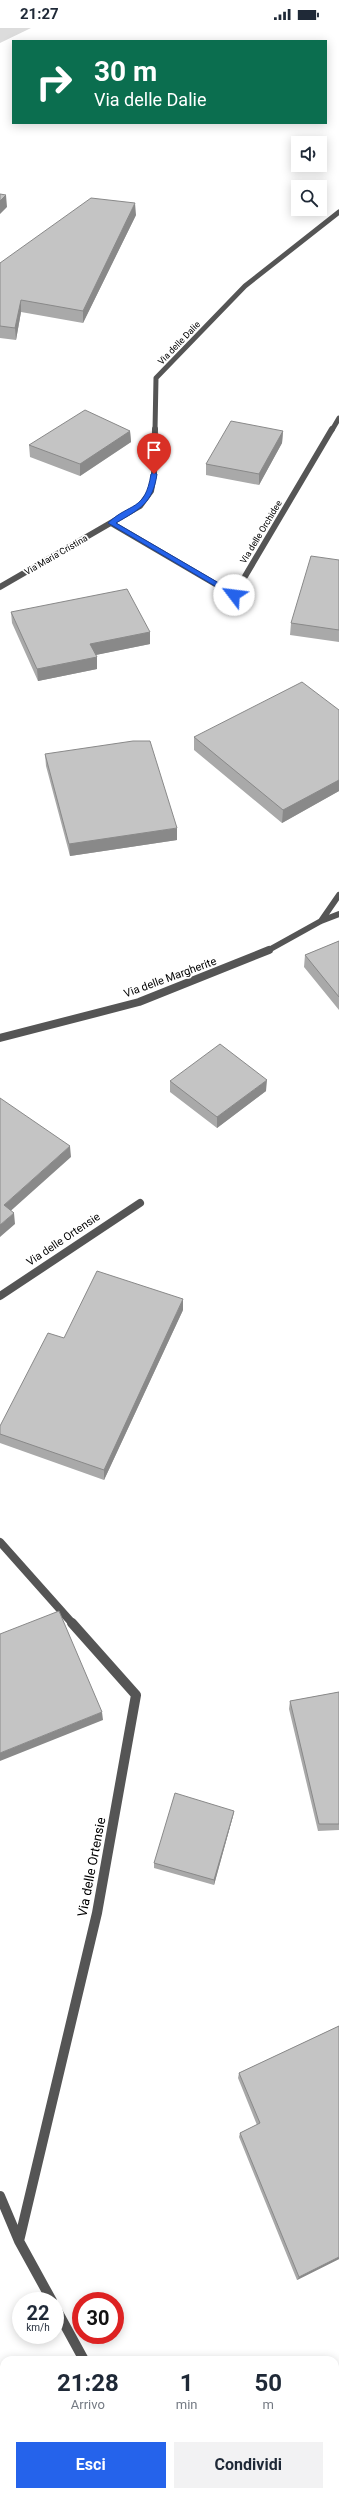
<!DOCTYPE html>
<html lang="it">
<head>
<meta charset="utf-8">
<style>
	:root { --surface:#fff; --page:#f2f2f3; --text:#1f2937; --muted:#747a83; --accent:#2563eb }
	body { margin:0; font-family:Roboto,sans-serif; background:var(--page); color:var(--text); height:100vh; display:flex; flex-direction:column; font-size:15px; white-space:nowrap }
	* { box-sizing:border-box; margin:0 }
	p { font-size:13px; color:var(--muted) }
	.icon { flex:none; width:22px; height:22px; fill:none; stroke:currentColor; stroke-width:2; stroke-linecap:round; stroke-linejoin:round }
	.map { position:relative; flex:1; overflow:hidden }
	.drawer { position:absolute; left:0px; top:2328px; width:339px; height:140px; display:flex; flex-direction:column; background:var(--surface); border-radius:12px 12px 0 0; box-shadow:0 2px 10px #0003 }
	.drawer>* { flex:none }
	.guide { position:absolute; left:12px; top:12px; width:315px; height:84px; border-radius:0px; box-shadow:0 2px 10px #0003; background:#0b6e4f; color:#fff; overflow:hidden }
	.tools { position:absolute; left:291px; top:108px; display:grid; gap:8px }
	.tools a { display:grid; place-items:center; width:36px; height:36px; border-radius:0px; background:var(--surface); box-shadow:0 2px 10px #0003; font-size:20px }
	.speed { position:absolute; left:12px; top:2264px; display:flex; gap:8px; font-size:20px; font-weight:700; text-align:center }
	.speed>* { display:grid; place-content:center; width:52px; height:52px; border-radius:50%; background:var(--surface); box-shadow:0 2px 10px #0003; line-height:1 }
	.speed small { font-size:10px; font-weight:400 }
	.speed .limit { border:6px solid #d22; background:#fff; color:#111 }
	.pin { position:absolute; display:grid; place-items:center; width:34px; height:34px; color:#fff; margin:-41px -17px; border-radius:50% 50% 50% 0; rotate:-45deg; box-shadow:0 0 4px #0007 }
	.pin .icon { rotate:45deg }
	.me { position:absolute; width:44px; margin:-22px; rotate:300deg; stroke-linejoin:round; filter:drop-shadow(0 0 3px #0008) }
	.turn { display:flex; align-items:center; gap:14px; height:84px; padding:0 16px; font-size:18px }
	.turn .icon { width:52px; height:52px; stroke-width:2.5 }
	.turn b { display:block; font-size:28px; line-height:34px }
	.eta { display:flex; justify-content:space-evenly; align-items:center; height:68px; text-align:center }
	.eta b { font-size:24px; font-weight:700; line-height:28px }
	.button { display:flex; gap:8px; margin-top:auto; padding:8px 16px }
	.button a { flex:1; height:46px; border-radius:0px; background:var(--accent); color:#fff; font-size:16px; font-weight:700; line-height:46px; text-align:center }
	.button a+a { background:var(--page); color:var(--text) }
	.status { display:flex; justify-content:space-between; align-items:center; height:28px; padding:0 20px; background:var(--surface); direction:ltr }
	.status svg { height:11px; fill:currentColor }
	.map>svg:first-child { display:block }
	.green { fill:#dcdcdc }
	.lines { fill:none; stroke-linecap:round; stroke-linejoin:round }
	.street-far3 { stroke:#555; stroke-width:5 }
	.street-far2 { stroke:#555; stroke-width:6 }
	.street-far1 { stroke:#555; stroke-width:8 }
	.street { stroke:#555; stroke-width:10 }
	.wall { fill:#a9a9a9 }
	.shaded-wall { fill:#898989 }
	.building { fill:#c4c4c4; stroke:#898989 }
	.route { fill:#2563eb; stroke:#184099 }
	.labels { text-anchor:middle; stroke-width:3.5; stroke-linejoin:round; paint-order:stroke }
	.far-street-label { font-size:9px; fill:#000; stroke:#fff }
	.street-label { font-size:11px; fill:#000; stroke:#fff }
	.near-street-label { font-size:13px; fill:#000; stroke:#fff }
</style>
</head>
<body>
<div class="status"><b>21:27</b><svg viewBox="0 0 49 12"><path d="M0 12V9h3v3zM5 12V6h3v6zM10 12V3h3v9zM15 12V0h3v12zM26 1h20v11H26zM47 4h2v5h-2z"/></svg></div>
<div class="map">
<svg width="339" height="2468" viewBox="0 0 339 2468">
	<rect width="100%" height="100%" fill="#fff"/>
	<path class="green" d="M0,0H31L0,15Z"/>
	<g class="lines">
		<path class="street-far3" d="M155,402L156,350L245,258L339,184
			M332,402L339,390"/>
		<path class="street-far2" d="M111,495L234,567L332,401
			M0,559L140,478L151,463L154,446L155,401
			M321,893L339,867
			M267,923L321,893L339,886"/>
		<path class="street-far1" d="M0,1010L139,974L269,922
			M0,1268L140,1175
			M0,1514L73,1596"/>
		<path class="street" d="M0,2168L19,2213L52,2273
			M19,2213L97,1885L136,1667L72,1595
			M55,2279L84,2332
			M157,2464L159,2468"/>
	</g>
	<path class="wall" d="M136,187L83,295L21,284L16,312L0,310V235Z
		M130,403L131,414L80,448L30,429L29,417Z
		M283,403L282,415L259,457L206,447V436Z
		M339,532V614L290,607L291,595Z
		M11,584L150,604V616L95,627L97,629V641L38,653L12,595Z
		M339,682V763L282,795L194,722V709Z
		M45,726L177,812L70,828L46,738Z
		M339,913V982L304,939L305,927Z
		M170,1053L266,1063L217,1100L170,1064Z
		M183,1282L104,1452L0,1415V1398Z
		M339,1664V1802L318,1803L289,1681L290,1673Z
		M234,1783L233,1788L214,1857L154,1840V1835Z
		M339,1998V2231L297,2252L239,2109L240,2105L257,2097L238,2050L239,2045Z"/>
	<path class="shaded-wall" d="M6,167L7,179L0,186V173Z
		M135,175L136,187L83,295V283Z
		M21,272V284L16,312L15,300Z
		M130,403L131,414L80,448V436Z
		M283,403L282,415L259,457V446Z
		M150,604V616L91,628L90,616Z
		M97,629V641L38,653L37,641Z
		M339,752V763L282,795L283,782Z
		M177,800V812L70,828L69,816Z
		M267,1052L266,1063L217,1100V1089Z
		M70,1118L71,1129L5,1188L4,1177Z
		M14,1185L15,1196L0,1209V1197Z
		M183,1271V1282L104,1452V1442Z
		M102,1684L103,1692L0,1733V1725Z
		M234,1783L233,1788L214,1857V1852Z
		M339,2229V2231L297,2252L299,2249Z
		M0,2350L4,2371V2380L0,2359Z"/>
	<path class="building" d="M0,166L6,167L0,173Z
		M91,170L135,175L83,283L21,272L15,300L0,298V235Z
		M85,382L130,403L80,436L29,417Z
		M231,393L283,403L259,446L206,436Z
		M311,528L339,532V602L291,595Z
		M127,561L150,604L90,616L97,629L37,641L11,584Z
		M302,654L339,682V752L283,782L194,709Z
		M133,713H150L177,800L69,816L45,726Z
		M339,913V969L305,927Z
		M220,1016L267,1052L217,1089L170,1053Z
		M0,1070L70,1118L4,1177L14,1185L0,1197Z
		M97,1243L183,1271L104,1442L0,1406V1398L48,1305L64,1310Z
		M59,1583L102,1684L0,1725V1606Z
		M339,1664V1796H319L290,1673Z
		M175,1765L234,1783L214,1852L154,1835Z
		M339,1998V2229L299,2249L240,2105L260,2095L239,2045Z
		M0,2359L4,2380V2455L0,2457Z"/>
	<path class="route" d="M154,444L157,446C153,475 140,481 116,495L236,565V568H232L108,495C130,474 145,484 151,446Z"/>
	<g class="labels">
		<g class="far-street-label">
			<text transform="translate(179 315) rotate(-46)" y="3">Via delle Dalie</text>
			<text transform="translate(261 504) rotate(-59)" y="3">Via delle Orchidee</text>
			<text transform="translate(56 527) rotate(-30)" y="3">Via Maria Cristina</text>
		</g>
		<g class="street-label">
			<text transform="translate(170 949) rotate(-20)" y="4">Via delle Margherite</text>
			<text transform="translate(63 1211) rotate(-34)" y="4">Via delle Ortensie</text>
		</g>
		<g class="near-street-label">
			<text transform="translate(91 1839) rotate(-79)" y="5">Via delle Ortensie</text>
		</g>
	</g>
</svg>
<div class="tools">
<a><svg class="icon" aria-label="sound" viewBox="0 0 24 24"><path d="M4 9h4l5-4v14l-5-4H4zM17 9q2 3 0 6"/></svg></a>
<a><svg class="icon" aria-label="search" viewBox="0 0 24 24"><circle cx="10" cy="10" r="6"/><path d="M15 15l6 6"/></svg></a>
</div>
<div class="speed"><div>22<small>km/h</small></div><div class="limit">30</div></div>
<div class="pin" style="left:154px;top:446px;background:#d93025"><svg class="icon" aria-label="arrive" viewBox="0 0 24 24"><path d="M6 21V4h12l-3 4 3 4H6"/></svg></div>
<svg class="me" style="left:234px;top:567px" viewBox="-20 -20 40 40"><circle r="19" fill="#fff"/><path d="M0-13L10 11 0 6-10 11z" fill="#2563eb"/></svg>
<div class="guide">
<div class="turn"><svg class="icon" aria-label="right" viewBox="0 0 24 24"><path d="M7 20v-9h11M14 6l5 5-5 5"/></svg><div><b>30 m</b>Via delle Dalie</div></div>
</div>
<section class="drawer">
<div class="eta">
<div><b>21:28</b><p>Arrivo</p></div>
<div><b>1</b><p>min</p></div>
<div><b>50</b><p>m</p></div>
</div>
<div class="button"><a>Esci</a><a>Condividi</a></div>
</section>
</div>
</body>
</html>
